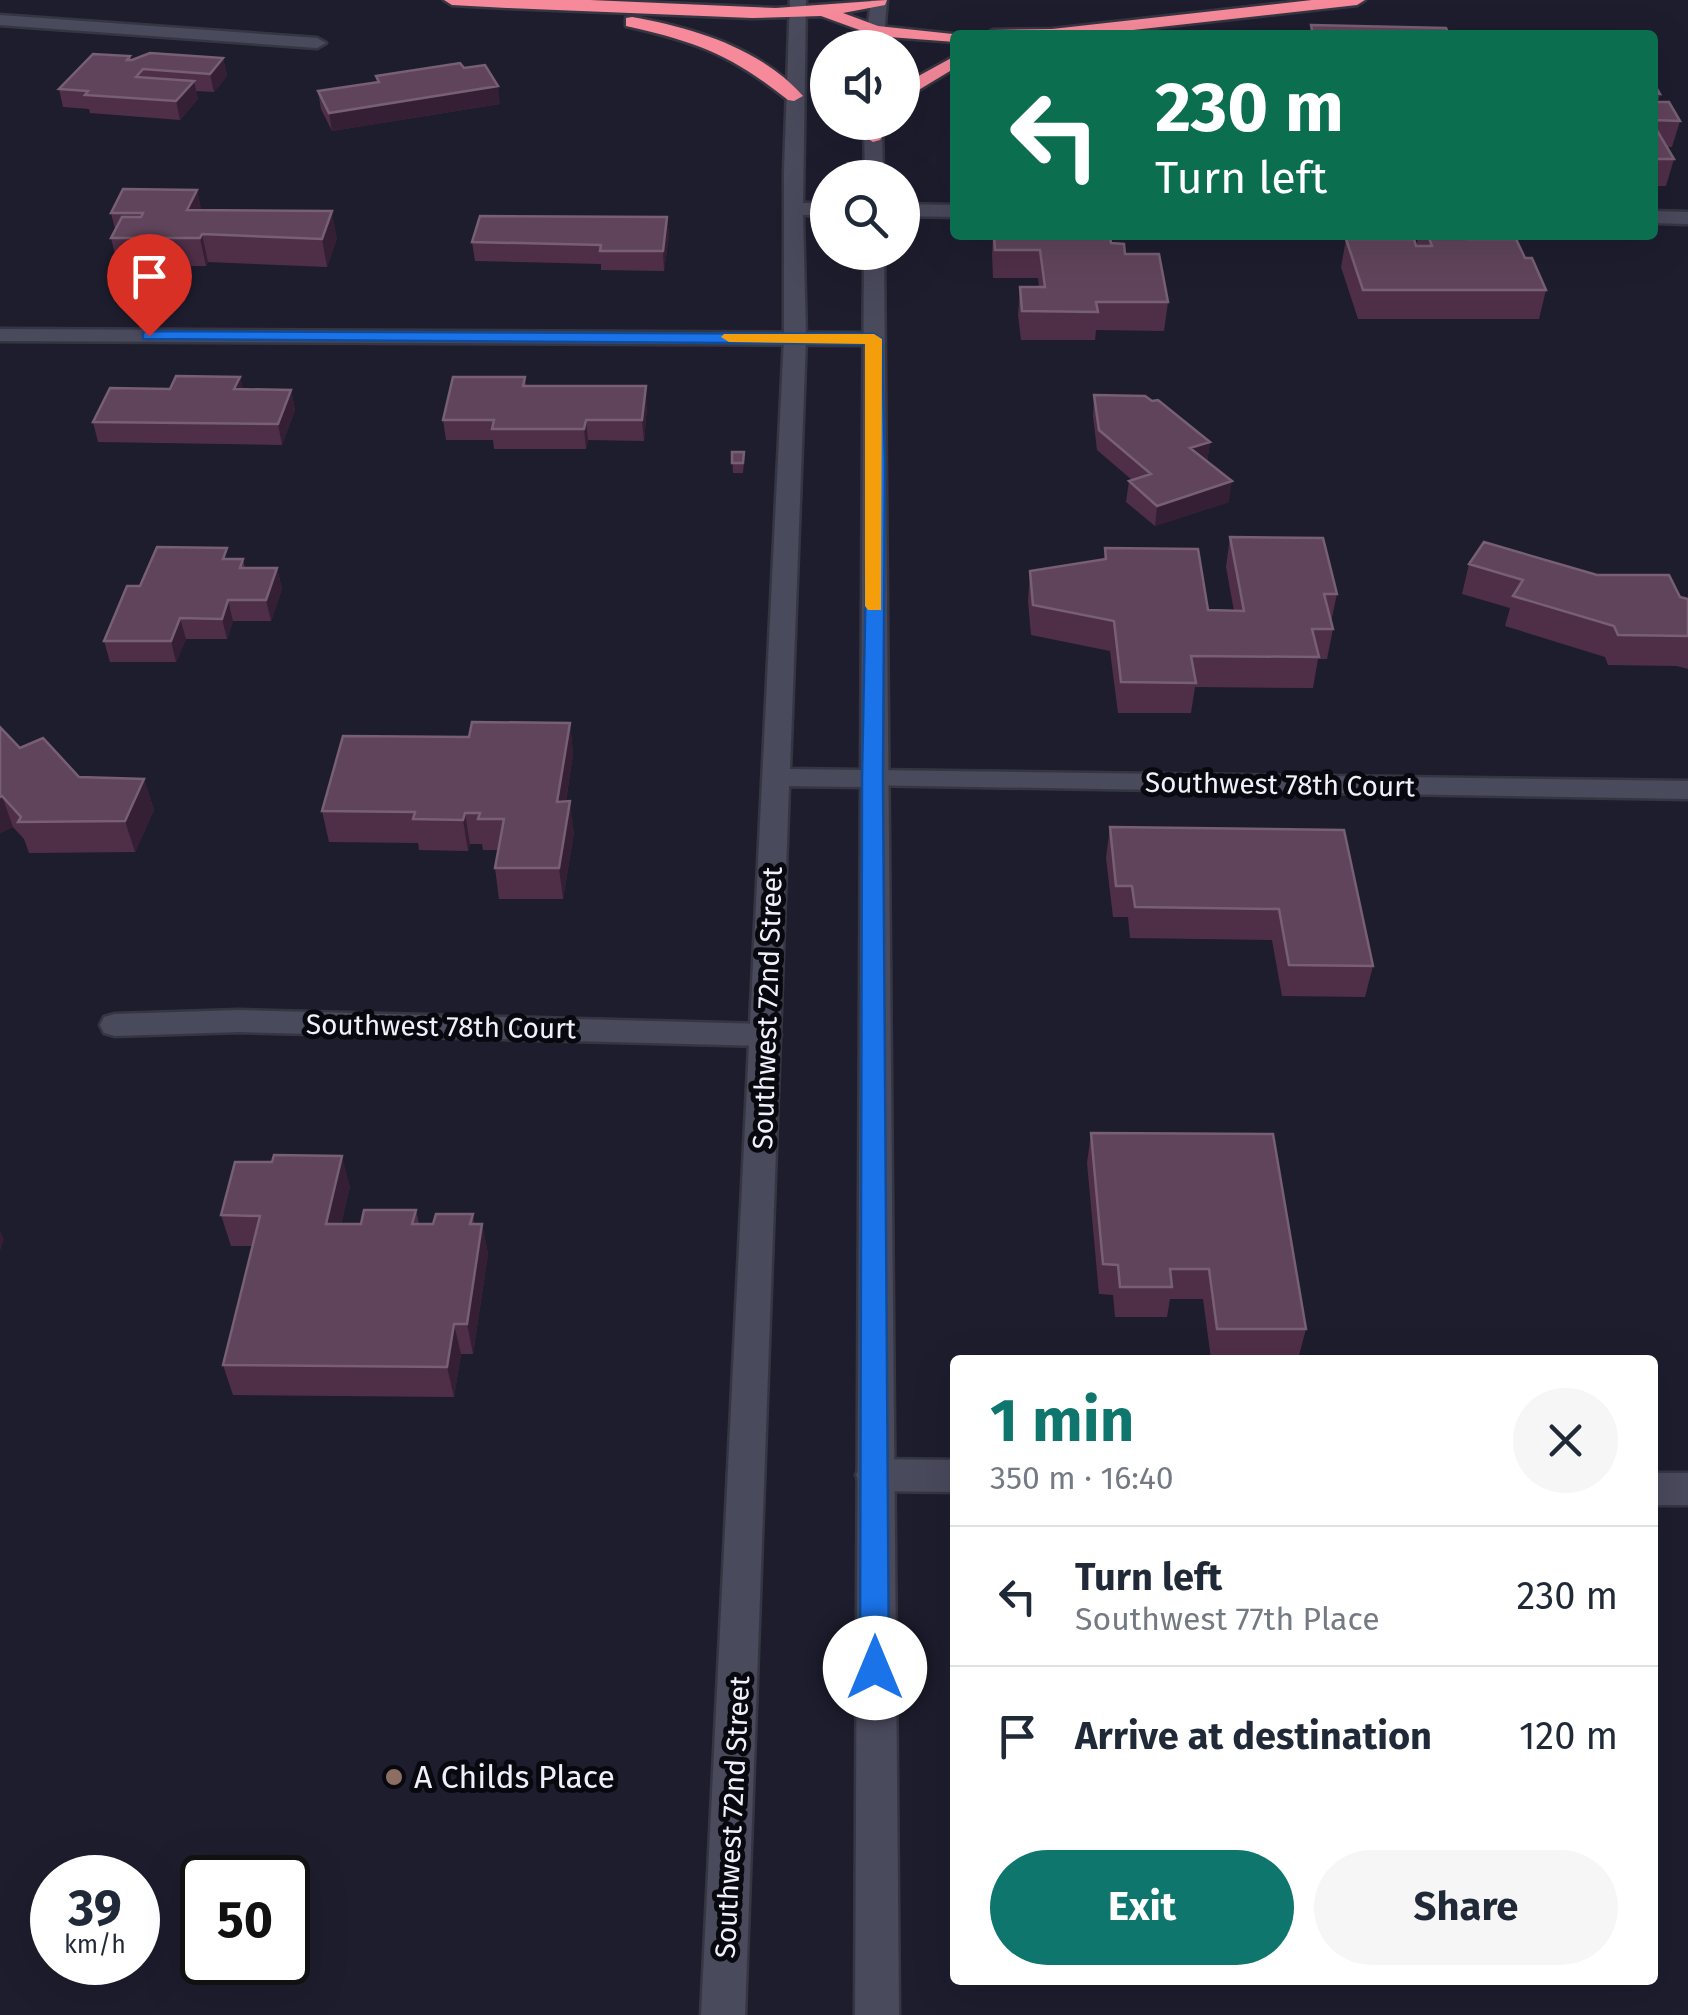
<!DOCTYPE html>
<html lang="en">
<head>
<meta charset="utf-8">
<style>
	:root { --surface:#fff; --page:#f6f6f7; --text:#1f2937; --muted:#747a83; --line:#e0e1e3; --accent:#0f766e }
	body { margin:0; font-family:"Fira Sans",sans-serif; background:var(--page); color:var(--text); height:100vh; display:flex; flex-direction:column; font-size:38px; white-space:nowrap }
	* { box-sizing:border-box; margin:0 }
	p { font-size:32px; color:var(--muted) }
	.icon { flex:none; width:55px; height:55px; fill:none; stroke:currentColor; stroke-width:2; stroke-linecap:round; stroke-linejoin:round }
	.map { position:relative; flex:1; overflow:hidden }
	.sheet { position:absolute; left:950px; top:1355px; width:708px; height:630px; display:flex; flex-direction:column; background:var(--surface); border-radius:10px; box-shadow:0 10px 40px #0002 }
	.sheet>* { flex:none }
	.top-card { position:absolute; left:950px; top:30px; width:708px; height:210px; border-radius:10px; box-shadow:0 10px 40px #0002; background:#0b6e4f; color:#fff; overflow:hidden }
	.tools { position:absolute; left:810px; top:30px; display:grid; gap:20px }
	.tools a { display:grid; place-items:center; width:110px; height:110px; border-radius:50%; background:var(--surface); box-shadow:0 10px 40px #0002; font-size:50px }
	.speed { position:absolute; left:30px; top:1855px; display:flex; gap:20px; font-size:50px; font-weight:700; text-align:center }
	.speed>* { display:grid; place-content:center; width:130px; height:130px; border-radius:50%; background:var(--surface); box-shadow:0 10px 40px #0002; line-height:1 }
	.speed small { font-size:25px; font-weight:400 }
	.speed .limit { border:5px solid #111; border-radius:15px; background:#fff; color:#111 }
	.pin { position:absolute; display:grid; place-items:center; width:85px; height:85px; color:#fff; margin:-102px -42px; border-radius:50% 50% 50% 0; rotate:-45deg; box-shadow:0 0 10px #0007 }
	.pin .icon { rotate:45deg }
	.me { position:absolute; width:110px; margin:-55px; rotate:0deg; stroke-linejoin:round; filter:drop-shadow(0 0 8px #0008) }
	.turn { display:flex; align-items:center; gap:35px; height:210px; padding:0 40px; font-size:45px }
	.turn .icon { width:130px; height:130px; stroke-width:2.5 }
	.turn b { display:block; font-size:70px; line-height:85px }
	.round { display:grid; place-items:center; flex:none; width:105px; height:105px; border-radius:52px; background:var(--page) }
	.headline { display:flex; align-items:center; justify-content:space-between; height:170px; padding:0 40px }
	h1 { font-size:60px; font-weight:700; line-height:75px; color:var(--accent) }
	.button { display:flex; gap:20px; margin-top:auto; padding:20px 40px }
	.button a { flex:1; height:115px; border-radius:60px; background:var(--accent); color:#fff; font-size:40px; font-weight:700; line-height:115px; text-align:center }
	.button a+a { background:var(--page); color:var(--text) }
	ul { padding:0; list-style:none }
	li { display:flex; align-items:center; gap:30px; height:140px; padding:0 40px; border-top:2px solid var(--line) }
	li div { flex:1 }
	li b { display:block; font-size:38px }
	li em { font-style:normal }
	.map>svg:first-child { display:block }
	.lines { fill:none; stroke-linecap:round; stroke-linejoin:round }
	.service-casing { stroke:#363643; stroke-width:5 }
	.minor-casing { stroke:#363643; stroke-width:5 }
	.tertiary-casing { stroke:#363643; stroke-width:5 }
	.secondary-casing { stroke:#363643; stroke-width:5 }
	.motorway-casing { stroke:#363643; stroke-width:5 }
	.service { fill:#4a4a5d; fill-rule:evenodd }
	.minor { fill:#4a4a5d; fill-rule:evenodd }
	.tertiary { fill:#4a4a5d; fill-rule:evenodd }
	.secondary { fill:#4a4a5d; fill-rule:evenodd }
	.motorway { fill:#f68a9b; fill-rule:evenodd }
	.wall { fill:#4f2f48 }
	.shaded-wall { fill:#341f35 }
	.building { fill:#60445b; stroke:#775f74; stroke-width:2.5 }
	.route { fill:#1a73e8; stroke:#114b97; stroke-width:2.5 }
	.slow { fill:#f59e0b }
	.education-dot { fill:#8d6e63; stroke:#08080f; stroke-width:4 }
	.labels { text-anchor:middle; stroke-width:10; stroke-linejoin:round; paint-order:stroke }
	.street-label { font-size:28px; fill:#f0f0fc; stroke:#08080f }
	.near-poi-label { font-size:32px; fill:#f0f0fc; stroke:#08080f; text-anchor:start }
</style>
</head>
<body>
<div class="map">
<svg width="1688" height="2015" viewBox="0 0 1688 2015">
	<rect width="100%" height="100%" fill="#1d1d2e"/>
	<g class="lines">
		<g class="service-casing">
			<path id="service" d="M0,15L317,38L326,43L317,48L0,25Z"/>
		</g>
		<g class="minor-casing">
			<path id="minor" d="M873,770L1688,781V799L863,785L860,779L863,773Z
				M239,1010L766,1024L777,1027L781,1035L777,1043L766,1046L239,1032L115,1036L104,1033L100,1025L104,1017L115,1014Z
				M874,1459L955,1460V1492L874,1491L861,1486L856,1475L861,1464Z
				M1652,1473H1688V1505H1652Z"/>
		</g>
		<g class="tertiary-casing">
			<path id="tertiary" d="M902,204L955,205V217L902,216Z
				M1652,211L1688,212V224L1652,223Z
				M0,329L873,333L884,339L873,345L0,341Z"/>
		</g>
		<g class="secondary-casing">
			<path id="secondary" d="M790,0H806L803,203H828V215H803L806,338L790,769L861,770L864,252H884L899,2015H855L861,787L789,786L745,2015H701L784,338V171Z
				M871,0H887L883,48H865Z
				M864,122H882L883,178H865Z"/>
		</g>
		<g class="motorway-casing">
			<path id="motorway" d="M444,0H590L776,8L887,0L885,5L843,13L878,26L962,35H955V42L876,36L821,16L752,18L507,8L452,5Z
				M1312,0H1365L1357,5L1088,35H984L993,30L1052,29Z
				M632,17C694,28 760,48 803,96L794,101L788,100C730,54 697,42 626,26V18Z
				M955,56V68L902,100V85Z
				M873,122H892L880,140L873,142L864,136Z"/>
		</g>
		<use href="#service" class="service"/>
		<use href="#minor" class="minor"/>
		<use href="#tertiary" class="tertiary"/>
		<use href="#secondary" class="secondary"/>
		<use href="#motorway" class="motorway"/>
	</g>
	<path class="wall" d="M130,56L131,60L223,58L227,76L214,92L196,91L198,99L180,120L90,113L89,109L63,107L59,89Z
		M464,68L500,104L332,131L321,109L318,91L377,82L376,76Z
		M1652,80L1660,94L1658,102L1680,121L1672,147H1667L1674,159L1666,186H1652Z
		M197,190L201,210L337,238L327,267L208,262L206,266H118L111,238L115,229L111,213Z
		M667,217L669,236L664,271L601,270V264L475,261L472,242Z
		M993,235H1110L1111,243L1125,254L1168,302L1164,331L1096,330L1095,340H1021L1018,315L1020,287H1039L1038,278H993L992,254Z
		M1419,235H1465L1467,239L1525,258L1546,290L1539,319H1358L1341,267L1346,239L1416,246Z
		M240,377L243,390H291L295,410L282,445L98,442L93,422L170,389Z
		M525,377L526,386L647,406L644,441L588,440L586,449H494L493,440H446L443,420Z
		M1094,395L1210,442L1207,462L1229,502L1155,526L1126,502L1129,481L1132,480L1097,450L1093,416Z
		M732,452L744,462L743,473H733Z
		M1230,537L1337,594L1331,622L1333,629L1327,659H1318L1313,688L1195,687L1191,713H1118L1110,651L1031,635L1028,601L1030,571L1104,560L1105,548L1208,610L1234,611L1226,567Z
		M230,559H243L245,568H277L282,589L271,621H233L227,639H186L176,662H110L104,641L140,586Z
		M1469,564L1597,575L1688,599V669L1677,666L1608,665L1605,657L1505,626L1510,608L1462,594Z
		M570,723L573,754L566,801L574,832L563,899H499L495,868L498,850H483L482,844H470L468,851L419,850L418,843L329,842L322,811L469,737Z
		M0,727L20,748L79,777L144,779L154,810L135,852L29,853L24,839L13,827L0,833Z
		M1110,827L1344,830L1373,966L1365,997L1282,996L1272,940L1130,938L1128,917H1113L1106,858Z
		M1091,1133L1306,1329L1298,1359H1211L1203,1299H1170L1167,1317H1115L1113,1295L1099,1294L1087,1163Z
		M350,1186L341,1224H361L416,1210L419,1224H433L473,1214L474,1224H482L488,1254L473,1354H461L454,1397L233,1395L223,1365L252,1246H231L221,1215Z"/>
	<path class="shaded-wall" d="M223,58L227,76L214,92L210,74Z
		M194,81L198,99L180,120L176,101Z
		M498,86L500,104L332,131L329,113Z
		M197,190L203,217L187,210Z
		M332,211L337,238L327,267L322,239Z
		M667,217L669,236L664,271L663,251Z
		M202,234L208,262L206,266L200,238Z
		M240,377L245,397L234,389Z
		M646,386L647,406L644,441L642,420Z
		M291,390L295,410L282,445L278,424Z
		M586,420L588,440L586,449L584,429Z
		M1210,442L1207,462L1190,448Z
		M1232,481L1229,502L1155,526L1157,506Z
		M277,568L282,589L271,621L266,600Z
		M228,600L233,621L227,639L222,619Z
		M180,618L186,639L176,662L171,641Z
		M570,723L573,754L561,832L557,802Z
		M144,779L154,810L135,852L125,821Z
		M2,796L13,827L0,833V797Z
		M570,801L574,832L563,899L559,868Z
		M465,813L470,844L468,851L463,820Z
		M342,1156L350,1186L335,1254L326,1224Z
		M482,1224L488,1254L473,1354L467,1324Z
		M0,1230L4,1239L0,1252Z
		M454,1324L461,1354L454,1397L447,1367Z"/>
	<path class="building" d="M1311,25L1446,28L1449,35H1313Z
		M150,53L223,58L210,74L143,69L136,77L194,81L176,101L85,95L88,91L59,89L93,54L130,56L127,60H132Z
		M460,63L464,68L485,65L498,86L329,113L318,91L379,82L376,76Z
		M1652,80L1660,94L1652,93Z
		M1652,102H1669L1680,121L1652,120Z
		M1652,122L1674,159H1652Z
		M123,189L197,190L187,210L332,211L322,239L202,234L200,238H111L122,217H141L143,213H111Z
		M480,216L667,217L663,251H600L601,245L472,242Z
		M994,235H1110L1111,243L1124,244L1125,254H1159L1168,302H1096L1098,312L1022,311L1020,287H1045L1040,250H995Z
		M1428,235H1465L1467,239H1516L1525,258H1532L1546,290H1363L1346,239H1414L1416,246H1432Z
		M176,376L240,377L234,389L291,390L278,424L93,422L110,388L170,389Z
		M453,377H525L523,386H646L642,420H586L584,429H492L494,420H443Z
		M1094,395L1145,396L1152,401L1158,400L1210,442L1190,448L1232,481L1157,506L1129,481L1151,474L1099,430Z
		M732,452H744L743,463H732Z
		M1230,537L1323,538L1337,594H1324L1333,629H1312L1319,657L1191,656L1196,683L1121,682L1114,621L1033,605L1030,571L1106,559L1105,548L1198,549L1208,610L1244,611Z
		M1484,542L1597,575H1669L1680,597L1688,599V636L1618,635L1614,626L1513,596L1523,580L1469,564Z
		M157,547L227,548L223,559H243L240,568H277L266,600H228L222,619L180,618L171,641H104L127,586H140Z
		M472,722L570,723L557,802L570,801L559,868H495L504,819H478L480,813H465L463,820L413,819L415,812L322,811L343,736L469,737Z
		M0,727L20,748L43,738L79,777L144,779L125,821L18,822L21,817L2,796L0,797Z
		M1110,827L1344,830L1373,966L1289,965L1279,909L1135,907L1132,886H1116Z
		M1091,1133L1273,1134L1306,1329H1217L1209,1269H1170L1172,1287H1120L1118,1265L1103,1264Z
		M274,1155L342,1156L326,1224H361L364,1210H416L412,1224H433L436,1214H473L470,1224H482L467,1324H454L447,1367L223,1365L260,1216L221,1215L235,1162H272Z"/>
	<path class="route" d="M149,331L874,334L882,339L885,465L883,778L889,1668L885,1677L875,1681L864,1677L860,1668L862,778L868,465L866,344L143,339V332Z"/>
	<path class="slow" d="M724,334H874L882,339L881,610H868L865,606V344L729,342L721,337Z"/>
	<circle class="education-dot" cx="394" cy="1777" r="10"/>
	<g class="labels">
		<g class="street-label">
			<text transform="translate(1280 784) rotate(1)" y="10">Southwest 78th Court</text>
			<text transform="translate(767 1008) rotate(-88)" y="10">Southwest 72nd Street</text>
			<text transform="translate(441 1026) rotate(1)" y="10">Southwest 78th Court</text>
			<text transform="translate(732 1817) rotate(-87)" y="10">Southwest 72nd Street</text>
		</g>
		<g class="near-poi-label">
			<text x="414" y="1788">A Childs Place</text>
		</g>
	</g>
</svg>
<div class="tools">
<a><svg class="icon" aria-label="sound" viewBox="0 0 24 24"><path d="M4 9h4l5-4v14l-5-4H4zM17 9q2 3 0 6"/></svg></a>
<a><svg class="icon" aria-label="search" viewBox="0 0 24 24"><circle cx="10" cy="10" r="6"/><path d="M15 15l6 6"/></svg></a>
</div>
<div class="speed"><div>39<small>km/h</small></div><div class="limit">50</div></div>
<div class="pin" style="left:149px;top:336px;background:#d93025"><svg class="icon" aria-label="arrive" viewBox="0 0 24 24"><path d="M6 21V4h12l-3 4 3 4H6"/></svg></div>
<svg class="me" style="left:875px;top:1668px" viewBox="-20 -20 40 40"><circle r="19" fill="#fff"/><path d="M0-13L10 11 0 6-10 11z" fill="#1a73e8"/></svg>
<div class="top-card">
<div class="turn"><svg class="icon" aria-label="left" viewBox="0 0 24 24"><path d="M17 20v-9H6M10 6l-5 5 5 5"/></svg><div><b>230 m</b>Turn left</div></div>
</div>
<section class="sheet">
<div class="headline"><div><h1>1 min</h1><p>350 m · 16:40</p></div><a class="round"><svg class="icon" aria-label="close" viewBox="0 0 24 24"><path d="M6 6l12 12M18 6L6 18"/></svg></a></div>
<ul>
<li><svg class="icon" aria-label="left" viewBox="0 0 24 24"><path d="M17 20v-9H6M10 6l-5 5 5 5"/></svg><div><b>Turn left</b><p>Southwest 77th Place</p></div><em>230 m</em></li>
<li><svg class="icon" aria-label="arrive" viewBox="0 0 24 24"><path d="M6 21V4h12l-3 4 3 4H6"/></svg><div><b>Arrive at destination</b></div><em>120 m</em></li>
</ul>
<div class="button"><a>Exit</a><a>Share</a></div>
</section>
</div>
</body>
</html>
